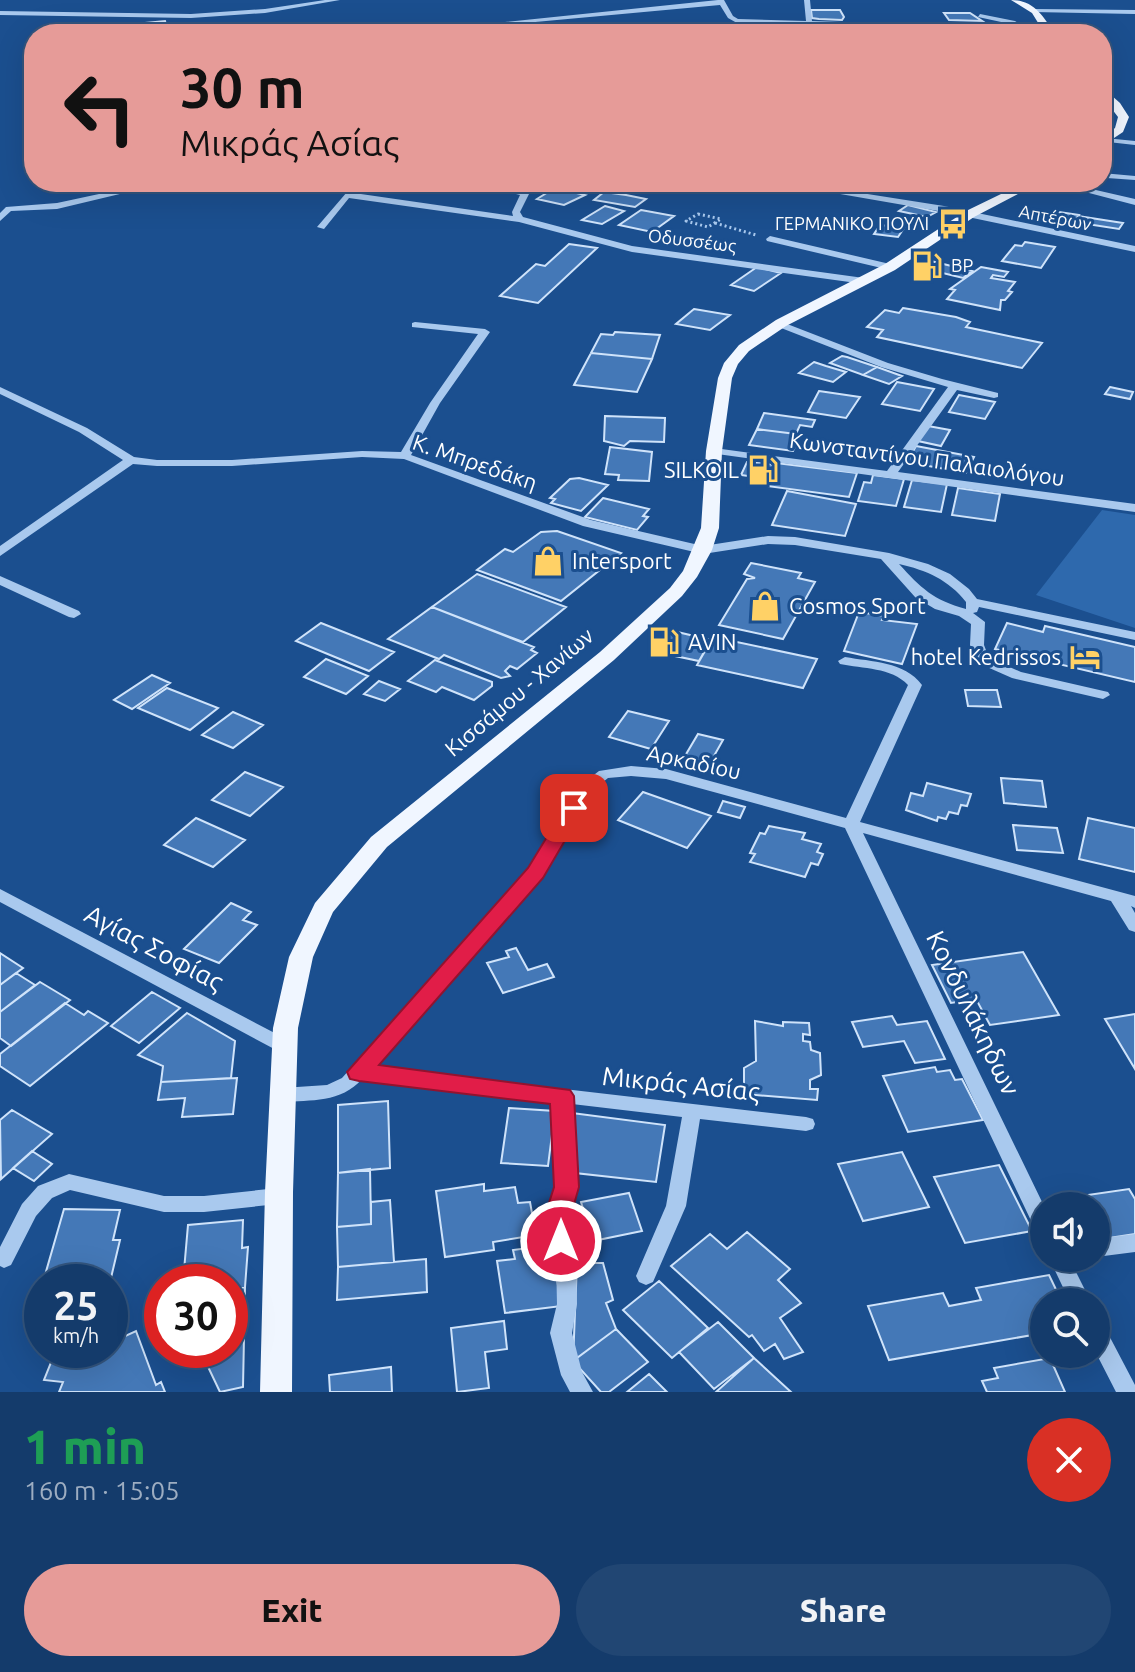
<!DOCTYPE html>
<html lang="en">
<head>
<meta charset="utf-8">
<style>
	:root { --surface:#143b6b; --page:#214673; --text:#f1f3f6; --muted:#9dadc1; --line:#33557e; --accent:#e69b98 }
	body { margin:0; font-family:Ubuntu,sans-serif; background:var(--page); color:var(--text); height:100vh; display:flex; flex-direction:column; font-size:30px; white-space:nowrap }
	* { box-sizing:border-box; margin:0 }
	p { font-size:26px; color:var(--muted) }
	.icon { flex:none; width:44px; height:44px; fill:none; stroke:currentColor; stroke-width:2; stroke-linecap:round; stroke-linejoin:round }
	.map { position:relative; height:1392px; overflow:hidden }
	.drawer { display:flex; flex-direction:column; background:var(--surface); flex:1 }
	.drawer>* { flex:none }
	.hud { position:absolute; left:24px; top:24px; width:1088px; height:168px; border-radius:32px; box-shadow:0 8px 32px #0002,0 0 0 2px var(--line); background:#e69b98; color:#111; overflow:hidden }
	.controls { position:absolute; left:1030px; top:1192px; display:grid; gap:16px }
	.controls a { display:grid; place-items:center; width:80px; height:80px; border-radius:50%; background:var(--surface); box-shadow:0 8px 32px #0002,0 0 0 2px var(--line); font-size:40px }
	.speed { position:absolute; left:24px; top:1264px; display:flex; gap:16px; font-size:40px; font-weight:700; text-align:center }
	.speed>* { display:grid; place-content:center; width:104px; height:104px; border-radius:50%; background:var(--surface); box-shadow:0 8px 32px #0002,0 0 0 2px var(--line); line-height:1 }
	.speed small { font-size:20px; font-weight:400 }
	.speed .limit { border:12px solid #d22; background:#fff; color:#111 }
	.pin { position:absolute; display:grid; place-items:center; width:68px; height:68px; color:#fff; margin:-34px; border-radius:16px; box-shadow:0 4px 12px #0006 }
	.me { position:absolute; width:88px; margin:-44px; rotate:0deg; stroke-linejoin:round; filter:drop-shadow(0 0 6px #0008) }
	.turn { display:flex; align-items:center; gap:28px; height:168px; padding:0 24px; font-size:36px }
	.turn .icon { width:104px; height:104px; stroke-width:2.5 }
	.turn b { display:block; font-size:56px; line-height:68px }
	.round { display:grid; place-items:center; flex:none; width:84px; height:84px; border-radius:42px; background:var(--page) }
	.overview { display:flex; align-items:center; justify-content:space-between; height:136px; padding:0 24px }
	h1 { font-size:48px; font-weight:800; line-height:60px; color:#1e9e55 }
	.button { display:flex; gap:16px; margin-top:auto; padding:16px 24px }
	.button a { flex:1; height:92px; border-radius:48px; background:var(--accent); color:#111; font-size:32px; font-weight:800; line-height:92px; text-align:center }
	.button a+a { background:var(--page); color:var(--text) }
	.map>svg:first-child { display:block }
	.green { fill:#2e69ad }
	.building { fill:#4478b7; stroke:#cfe3fa; stroke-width:2 }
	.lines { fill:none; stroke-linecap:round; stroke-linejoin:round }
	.path { stroke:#a9c9ee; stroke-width:3; stroke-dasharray:2 3; stroke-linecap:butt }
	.minor { fill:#a9c9ee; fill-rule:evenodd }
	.major { fill:#f0f6ff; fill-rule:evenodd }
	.route { fill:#e11d48; stroke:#92132f; stroke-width:2 }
	.labels { text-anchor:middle; stroke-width:6; stroke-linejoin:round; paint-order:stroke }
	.far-street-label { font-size:18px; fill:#fff; stroke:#1b4f8f }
	.far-poi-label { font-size:18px; fill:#fff; stroke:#1b4f8f; text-anchor:end }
	.street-label { font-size:22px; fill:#fff; stroke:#1b4f8f }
	.poi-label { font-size:22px; fill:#fff; stroke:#1b4f8f; text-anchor:start }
	.near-street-label { font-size:26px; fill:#fff; stroke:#1b4f8f }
</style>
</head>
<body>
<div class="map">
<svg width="1135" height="1392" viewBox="0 0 1135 1392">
	<rect width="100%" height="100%" fill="#1b4f8f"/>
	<path class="green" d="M1102,510L1135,515V628L1036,595Z"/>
	<path class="building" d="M811,10H840L844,17L842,20L819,19L812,18Z
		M944,13H970L982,21L949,20Z
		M165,21L166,25L172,24L170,34H148L146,23Z
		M805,25L833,26L838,30L837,33L806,32Z
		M821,182H873L865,189Z
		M891,182H934L927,183L926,189H913L889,184Z
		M553,189L568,191L585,195L564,205L537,199Z
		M604,192L626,195L646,199L635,207L594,200Z
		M908,205L936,212L927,217L899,211Z
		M605,206L624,211L602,224L582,220Z
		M641,210L674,216L652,232L619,225Z
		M1059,212L1079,215L1074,222L1054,219Z
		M1078,216L1123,223L1119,229L1074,222Z
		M880,225L904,228L898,237L874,234Z
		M1025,242L1055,247L1041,268L1002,261L1015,245L1022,246Z
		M569,244L597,248L538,303L500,296L536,264L545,266Z
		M931,261L972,271L963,278L922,268Z
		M757,267L781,273L754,291L731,285Z
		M981,267L1008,272L1004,277L993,275L991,278L1015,282L1008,291L1012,292L1005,300H1001L1000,310L947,299L955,290L950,289Z
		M903,308L956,317L970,322L966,327L1042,343L1022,368L877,337L883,330L867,327L885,310L899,313Z
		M694,309L730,315L710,330L676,324Z
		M615,332L660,335L652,359L591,353L601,334L613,335Z
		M591,353L652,359L637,392L574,385Z
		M842,356L847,357L877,367L863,375L830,363Z
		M814,362L826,366L846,372L833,382L799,373Z
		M877,367L902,376L889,384L863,375Z
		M897,382L913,385L934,389L920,411L882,404Z
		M1110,387L1133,392L1130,399L1105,394Z
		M819,391L860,397L846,418L808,412Z
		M959,395L995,402L985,419L949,412Z
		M764,413L815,420L812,427L800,425L796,434L757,429Z
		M605,416L665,418L664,442L630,441L624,446L604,441Z
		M928,426L950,430L941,446L918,441Z
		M757,429L796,434L800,435L793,451L749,445Z
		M916,446L974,457L966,473L907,462Z
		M610,447L652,452L649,481L618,480L619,475L605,474Z
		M747,462L775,465L770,479L741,475Z
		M776,463L857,473L849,497L767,486Z
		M873,475L904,479L896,506L858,501L864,482L871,483Z
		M579,478L608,485L581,511L551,503L555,499L550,498L570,479Z
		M912,480L947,484L941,512L904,507Z
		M958,488L1000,494L995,521L952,515Z
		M787,491L856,504L845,536L772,525Z
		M603,498L649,509L643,516L648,517L637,530L585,517Z
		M557,531L621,553L561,601L477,570L505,549L513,552L541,532Z
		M751,563L801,573L798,578L815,582L783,639L719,625L747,579L755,578L744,574Z
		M477,574L566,607L523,642L432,607Z
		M432,607L534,647L531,650L537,653L517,669L510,666L505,671L510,676L501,678L444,655L439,659L388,639Z
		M859,612L884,616L882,620L917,624L902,664L844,651Z
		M321,623L394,652L369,671L296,641Z
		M1007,623L1043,632L1045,626L1135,647V682L995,649Z
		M669,630L711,640L699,661L656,652Z
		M713,637L817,659L803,688L697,665Z
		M326,659L368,676L346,694L304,677Z
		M435,660L492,682V686L474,700L442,687L436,692L408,681Z
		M152,675L170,683L132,709L114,700Z
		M379,681L400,689L385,701L364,694Z
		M167,688L218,708L190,730L138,708Z
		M965,690H997L1001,707L968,706Z
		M628,711L669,721L651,749L609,737Z
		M233,712L263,725L233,748L202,735Z
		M698,734L723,740L710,763L685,756Z
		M245,772L283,787L250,816L212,800Z
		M1001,778L1042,781L1046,807L1004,803Z
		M927,783L971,794L967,806L961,805L958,814L949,812L946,819L938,817L937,821L906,810L911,793L923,796Z
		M643,792L711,816L687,848L618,820Z
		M723,801L745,807L740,818L718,812Z
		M196,818L245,840L213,867L164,845Z
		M1088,818L1135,828V872L1079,859Z
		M1013,825L1057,828L1063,853L1017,850Z
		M769,826L805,833L802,839L821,844L817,852L823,854L818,865L811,863L805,877L750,862L755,854L750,853L760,833L765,834Z
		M231,903L251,912L243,920L257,925L219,963L184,949Z
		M516,948L528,970L547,964L554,977L503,993L487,963L509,957L506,951Z
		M1023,952L1059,1015L990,1025L976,999L951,1003L932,965Z
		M0,953L23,968L0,985Z
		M16,973L35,985L0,1012V985Z
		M40,982L70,1000L11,1046L0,1038V1012Z
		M152,992L180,1008L139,1043L111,1026Z
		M65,1003L84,1015L88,1011L108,1023L30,1086L0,1066V1054Z
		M187,1013L235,1041L231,1078L161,1082L163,1066L138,1055Z
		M1135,1014V1069L1105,1019Z
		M892,1016L897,1025L927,1021L945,1059L915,1063L904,1041L863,1047L852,1022Z
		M755,1021L783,1026V1022L809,1023L810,1035L803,1034V1041L810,1042L811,1050L820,1053L821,1075L810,1080V1089H818L817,1100L744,1094V1068L756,1061Z
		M935,1067L937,1072L950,1070L955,1080L962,1079L983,1120L908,1132L883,1076Z
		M237,1078L233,1114L182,1117L185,1098L158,1100L161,1082Z
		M388,1101L390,1168L338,1173V1105Z
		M509,1108L555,1111L548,1166L501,1163Z
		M12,1110L52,1134L1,1179L0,1120Z
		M572,1113L665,1125L656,1182L575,1173Z
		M32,1151L52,1164L34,1181L13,1168Z
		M902,1152L929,1207L863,1221L838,1164Z
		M999,1165L1032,1231L965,1243L934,1177Z
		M370,1169L371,1224L337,1227L338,1173Z
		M484,1184V1191L515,1187L518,1203L530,1202L536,1235L493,1242L494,1250L445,1257L436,1191Z
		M1129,1189L1135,1199V1234L1096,1240V1206H1079L1074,1197Z
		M629,1193L642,1231L593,1241L581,1202Z
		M390,1200L394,1262L338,1267L337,1227L371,1224V1202Z
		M64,1209L120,1210L113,1240H120L110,1282H43Z
		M243,1220L242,1248L248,1247L245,1287L230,1289V1282H183L188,1225Z
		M747,1232L790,1269L778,1280L801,1303L780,1318L803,1352L784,1359L775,1344L764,1351L752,1335L749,1337L671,1266L710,1234L727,1249Z
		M543,1246L544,1255L552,1254L562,1306L505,1313L497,1261L515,1259L513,1250Z
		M426,1259L427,1292L337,1300L338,1267Z
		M577,1263H603L613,1300L606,1303L616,1329L573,1361Z
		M1049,1275L1062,1302H1044V1333L889,1360L868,1306L943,1293L949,1306L981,1300L976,1288Z
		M659,1281L708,1328L672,1358L623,1310Z
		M245,1287L243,1387L220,1392L200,1350H230V1289Z
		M504,1321L507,1349L485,1352L489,1388L457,1392L451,1328Z
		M718,1322L754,1358L714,1389L679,1352Z
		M616,1329L648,1362L609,1392H601L573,1361Z
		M136,1331L156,1385L161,1382L165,1392H59L63,1382L44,1380L52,1360L61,1356L63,1350H110V1343Z
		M754,1358L791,1392H716Z
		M1050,1358L1065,1392H987L982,1381L998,1378L994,1368Z
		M391,1367L392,1392H330L329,1375Z
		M649,1374L667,1392H627Z"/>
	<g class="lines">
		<path class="path" d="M698,214L721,219L708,227L686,221Z
			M715,223L756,235"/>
		<path class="minor" d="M325,0H340L265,13L191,18L0,15V11L191,14L265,9Z
			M718,0H724L733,16L738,19L806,21L804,0H810L812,21L1048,29L1051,31L1048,33L737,23L728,18L720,5L502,25L505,34H499L495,23Z
			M1035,9L1135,10V14L1033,12Z
			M980,14L1015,21L1018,23L1015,25L978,17Z
			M1105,138L1135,141V145L1108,142H1105Z
			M1102,173L1135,176V180L1107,178L1102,181Z
			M155,182H170L57,209L11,211L0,221V213L6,207L57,203Z
			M470,182H485L528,192L529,194L520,212L523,217L632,246L864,278L869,281L864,284L632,252L519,222L349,198L324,229L317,227L347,192L513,216L512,212L520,195Z
			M771,182H791L944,206L1135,246V252L944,212Z
			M1047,182H1061L1135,199V205Z
			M770,236L890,264L895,267L890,270L767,241L766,239Z
			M415,322L485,329L490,332L440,403L411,455L591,520L703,546L768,536L795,537L889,553L928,564L950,574L969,589L977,599L1135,632V640L979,607L977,612L973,613L985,622L984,645L989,658L1021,672L1108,692L1110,695L1103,699L1012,678L978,663L970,645L971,624L959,616L935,609L915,597L881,559L795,545L768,544L703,554L583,526L404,459L362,457L232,466H157L133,464L0,556V546L123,460L79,432L0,394V387L87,428L134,457L157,460H232L362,451L401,452L430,403L478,334L412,327V323ZM899,564C926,570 949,580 966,602V609C933,600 921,588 899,564Z
			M776,322H782L888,363L942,379L998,393V397L994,398L957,390L898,472L1135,504V512L710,453L708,451L714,448L887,471L948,387L881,367L776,326Z
			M0,576L79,611L81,614L74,618L69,617L0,585Z
			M845,657C872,662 904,661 922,685L860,822L1135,896V908L1131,906L1135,913V932L1129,930L1111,901L863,833L1044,1206V1235L1037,1233L1034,1227L845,828L666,779L631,776L608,778L593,790L542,877L373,1067L806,1117L813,1119L815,1124L813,1129L806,1131L700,1119L686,1206L653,1282L646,1285L639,1282L636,1276L666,1206L682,1117L572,1104L576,1187L566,1222L576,1260L577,1304L572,1333L582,1372L593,1392H570L561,1375L550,1333L557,1304L556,1260L546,1222L556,1187L553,1102L362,1079C341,1103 311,1100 282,1102L275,1100L273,1095L275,1090L282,1088L327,1085L342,1078L530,869L582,784L599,771L631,766L666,769L846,818L908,685C891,667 863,669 840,664L838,661Z
			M0,889L290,1041L293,1046L290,1051L284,1053L278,1051L0,902Z
			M69,1174L164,1196H204L278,1188L285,1190L288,1196L285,1202L278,1204L204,1212H164L70,1190L52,1198L36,1216L11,1265L4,1268L0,1266V1247L22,1204L38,1186Z
			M1135,1234V1252L1096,1257V1239Z
			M1049,1258H1069L1091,1302H1070Z
			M1096,1322L1103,1324L1135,1385V1392H1116L1096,1353Z"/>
		<path class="major" d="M1011,0C1034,0 1043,16 1055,34H1045L1032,13Z
			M1102,87L1120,103L1129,117L1123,132L1102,146V138L1115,128L1118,117L1102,96Z
			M1026,182H1041L974,217L895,270L786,326L749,351L738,364L732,378L722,451L719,528L712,550L697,577L682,596L614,660L387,847L333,912L313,957L298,1028L293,1192L292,1392H260L265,1192L273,1028L289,957L315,903L371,837L600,652L670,588L683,571L701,528L706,451L718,378L724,363L739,345L776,320L885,264L966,211Z"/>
	</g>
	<path class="route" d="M574,802L584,808L543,878L379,1065L570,1090L574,1096L579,1187L569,1222L574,1241L570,1249L561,1252L552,1249L543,1222L554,1187L550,1104L359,1081L350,1079L347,1072L528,868L567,804Z"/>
	<defs>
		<g id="bus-bare" transform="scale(2.4)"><path d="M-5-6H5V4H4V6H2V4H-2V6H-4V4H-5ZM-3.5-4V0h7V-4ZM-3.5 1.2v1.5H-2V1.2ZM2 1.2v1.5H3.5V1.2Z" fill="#ffd166" stroke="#1b4f8f" stroke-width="2.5" paint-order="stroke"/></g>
		<g id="fuel-bare" transform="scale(2.4)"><path d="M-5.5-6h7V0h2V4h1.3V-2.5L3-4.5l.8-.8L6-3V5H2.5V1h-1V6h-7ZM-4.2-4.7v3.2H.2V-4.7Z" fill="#ffd166" stroke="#1b4f8f" stroke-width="2.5" paint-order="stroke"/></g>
		<g id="shop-bare" transform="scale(2.4)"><path d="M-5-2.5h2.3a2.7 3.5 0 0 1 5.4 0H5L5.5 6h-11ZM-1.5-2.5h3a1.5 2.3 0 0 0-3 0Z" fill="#ffd166" stroke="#1b4f8f" stroke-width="2.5" paint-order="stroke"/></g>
		<g id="hotel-bare" transform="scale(2.4)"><path d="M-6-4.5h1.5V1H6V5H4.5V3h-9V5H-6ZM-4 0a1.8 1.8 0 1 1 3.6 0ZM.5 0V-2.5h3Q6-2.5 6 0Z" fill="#ffd166" stroke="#1b4f8f" stroke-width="2.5" paint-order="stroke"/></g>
	</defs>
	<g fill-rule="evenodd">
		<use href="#bus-bare" x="953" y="224"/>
		<use href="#fuel-bare" x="927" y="266"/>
		<use href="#fuel-bare" x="763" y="470"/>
		<use href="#shop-bare" x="548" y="561"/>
		<use href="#shop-bare" x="765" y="606"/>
		<use href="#fuel-bare" x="664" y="642"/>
		<use href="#hotel-bare" x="1085" y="657"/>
	</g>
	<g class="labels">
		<g class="far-street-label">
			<text transform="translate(1055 218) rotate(11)" y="6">Απτέρων</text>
			<text transform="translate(692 241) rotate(7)" y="6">Οδυσσέως</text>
		</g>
		<g class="far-poi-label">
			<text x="929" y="230">ΓΕΡΜΑΝΙΚΟ ΠΟΥΛΙ</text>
			<text x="951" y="272" text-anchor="start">BP</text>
		</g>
		<g class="street-label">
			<text transform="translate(927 459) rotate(8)" y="8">Κωνσταντίνου Παλαιολόγου</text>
			<text transform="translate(475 462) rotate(19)" y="8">Κ. Μπρεδάκη</text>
			<text transform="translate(519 692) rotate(-40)" y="8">Κισσάμου - Χανίων</text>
			<text transform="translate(694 762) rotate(12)" y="8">Αρκαδίου</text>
		</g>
		<g class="poi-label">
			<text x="739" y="478" text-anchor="end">SILKOIL</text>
			<text x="572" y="569">Intersport</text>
			<text x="789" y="614">Cosmos Sport</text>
			<text x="688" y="650">AVIN</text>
			<text x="1061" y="665" text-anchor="end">hotel Kedrissos</text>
		</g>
		<g class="near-street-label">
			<text transform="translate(154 948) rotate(28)" y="9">Αγίας Σοφίας</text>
			<text transform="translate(973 1013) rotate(64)" y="9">Κονδυλάκηδων</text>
			<text transform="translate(681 1084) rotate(6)" y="9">Μικράς Ασίας</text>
		</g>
	</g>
</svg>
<div class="controls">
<a><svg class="icon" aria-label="sound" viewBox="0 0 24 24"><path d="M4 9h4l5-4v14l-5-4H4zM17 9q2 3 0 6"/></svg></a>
<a><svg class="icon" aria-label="search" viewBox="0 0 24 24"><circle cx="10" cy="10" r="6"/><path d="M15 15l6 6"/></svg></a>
</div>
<div class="speed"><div>25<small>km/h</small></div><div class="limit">30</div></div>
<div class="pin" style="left:574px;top:808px;background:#d93025"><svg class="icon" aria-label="arrive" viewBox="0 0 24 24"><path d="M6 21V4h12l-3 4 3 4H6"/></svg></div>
<svg class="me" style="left:561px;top:1241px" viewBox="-20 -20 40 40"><circle r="17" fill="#e11d48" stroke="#fff" stroke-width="3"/><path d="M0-11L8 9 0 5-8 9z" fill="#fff"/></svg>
<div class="hud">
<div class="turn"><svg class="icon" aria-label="left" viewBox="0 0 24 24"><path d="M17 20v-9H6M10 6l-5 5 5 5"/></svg><div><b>30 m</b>Μικράς Ασίας</div></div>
</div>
</div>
<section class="drawer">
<div class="overview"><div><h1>1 min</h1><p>160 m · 15:05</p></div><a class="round" style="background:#d93025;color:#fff"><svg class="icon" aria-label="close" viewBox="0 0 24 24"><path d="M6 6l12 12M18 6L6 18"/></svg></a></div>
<div class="button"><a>Exit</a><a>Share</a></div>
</section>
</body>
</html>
